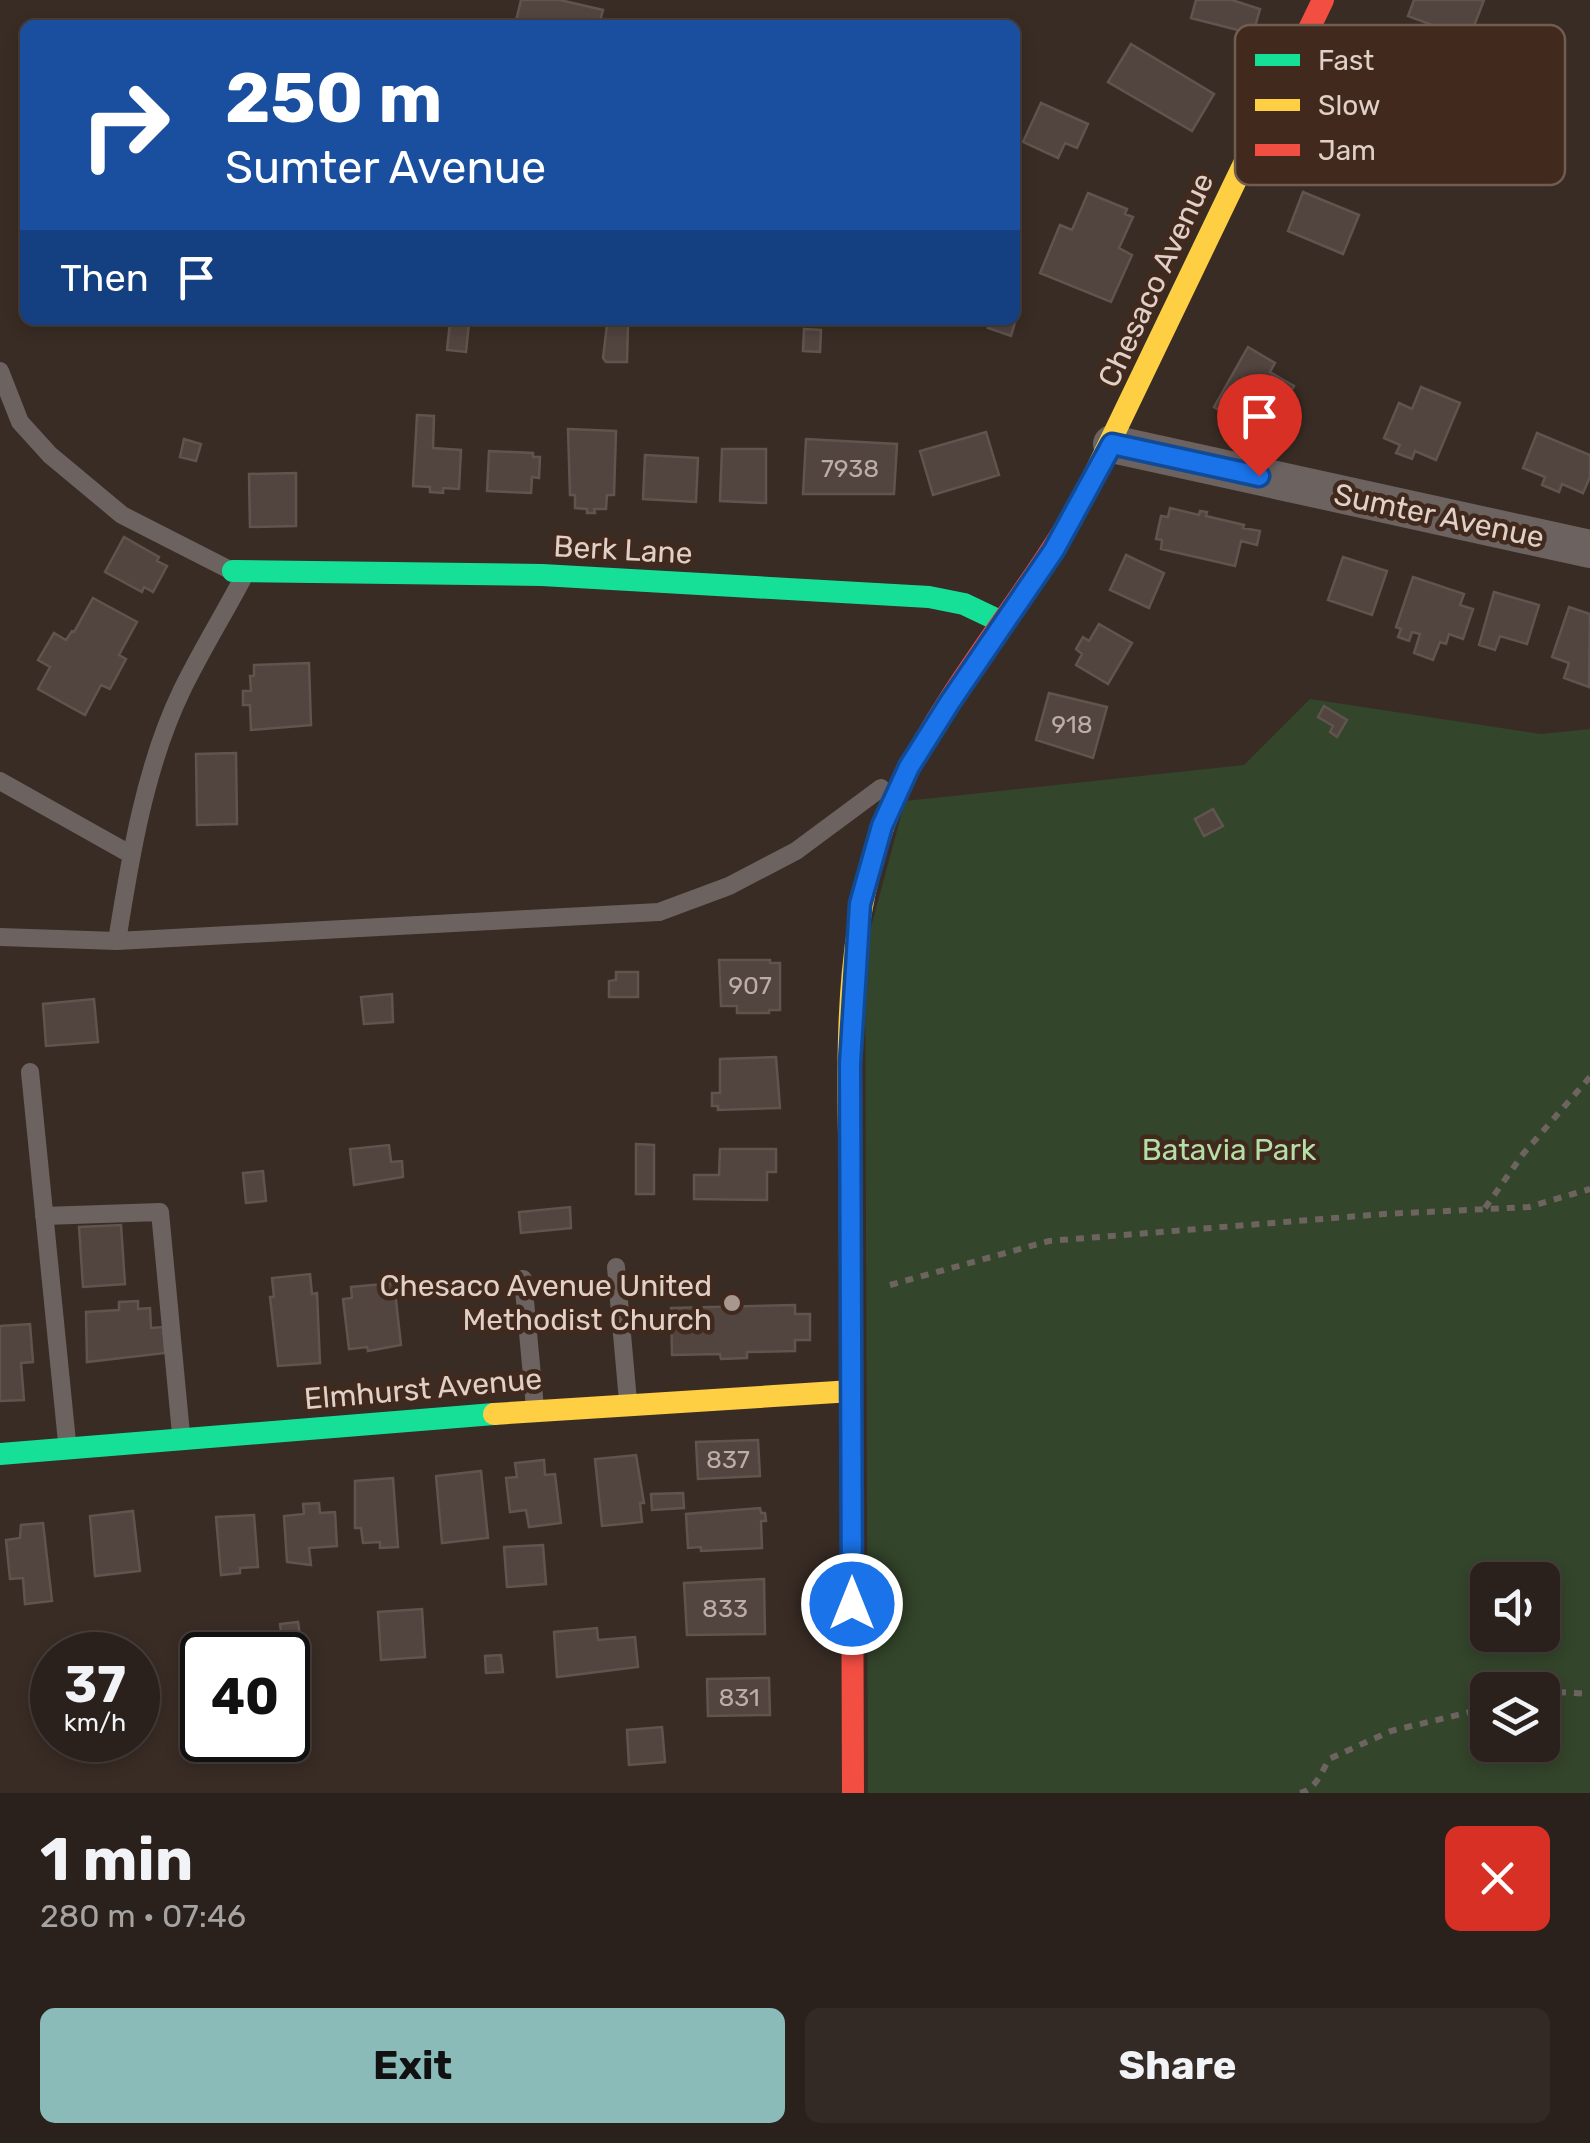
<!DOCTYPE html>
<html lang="en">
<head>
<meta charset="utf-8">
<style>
	:root { --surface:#2b211c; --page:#332925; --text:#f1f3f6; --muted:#a6a3a3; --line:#473e3b; --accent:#8bbbb9 }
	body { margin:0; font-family:Rubik,sans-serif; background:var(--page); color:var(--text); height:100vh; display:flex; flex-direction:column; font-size:38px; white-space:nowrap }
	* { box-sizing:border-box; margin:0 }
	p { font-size:32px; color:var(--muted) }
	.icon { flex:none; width:55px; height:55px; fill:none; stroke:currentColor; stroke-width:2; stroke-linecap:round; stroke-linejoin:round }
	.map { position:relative; height:1793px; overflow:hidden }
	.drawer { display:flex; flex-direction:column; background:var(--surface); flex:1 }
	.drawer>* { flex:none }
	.hud { position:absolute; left:20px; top:20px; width:1000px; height:305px; border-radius:15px; box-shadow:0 5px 15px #0003,0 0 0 2px var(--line); background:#1a4fa0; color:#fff; overflow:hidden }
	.controls { position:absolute; left:1470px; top:1562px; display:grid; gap:20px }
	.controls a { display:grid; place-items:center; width:90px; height:90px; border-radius:15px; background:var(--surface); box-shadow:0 5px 15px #0003,0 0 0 2px var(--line); font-size:50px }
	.speed { position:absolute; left:30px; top:1632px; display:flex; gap:20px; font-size:50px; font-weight:700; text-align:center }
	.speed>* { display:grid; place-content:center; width:130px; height:130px; border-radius:50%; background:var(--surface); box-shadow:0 5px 15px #0003,0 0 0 2px var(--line); line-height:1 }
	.speed small { font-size:25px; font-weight:400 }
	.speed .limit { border:5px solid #111; border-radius:15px; background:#fff; color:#111 }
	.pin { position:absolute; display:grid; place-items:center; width:85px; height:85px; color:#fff; margin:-102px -42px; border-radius:50% 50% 50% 0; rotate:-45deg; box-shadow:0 0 10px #0007 }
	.pin .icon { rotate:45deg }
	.me { position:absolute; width:110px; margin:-55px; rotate:0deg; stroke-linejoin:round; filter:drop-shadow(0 0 8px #0008) }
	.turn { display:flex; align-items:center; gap:35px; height:210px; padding:0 40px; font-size:45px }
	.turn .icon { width:130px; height:130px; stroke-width:2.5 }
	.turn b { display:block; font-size:70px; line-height:85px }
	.then { display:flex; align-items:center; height:95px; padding:0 40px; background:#0003; gap:20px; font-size:38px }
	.round { display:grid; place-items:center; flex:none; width:105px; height:105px; border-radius:15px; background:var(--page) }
	.summary { display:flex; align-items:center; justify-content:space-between; height:170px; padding:0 40px }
	h1 { font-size:60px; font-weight:700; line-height:75px }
	.action { display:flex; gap:20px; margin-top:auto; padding:20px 40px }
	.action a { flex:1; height:115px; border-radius:15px; background:var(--accent); color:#111; font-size:40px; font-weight:700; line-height:115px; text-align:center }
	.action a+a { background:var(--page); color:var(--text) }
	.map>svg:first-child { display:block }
	.green { fill:#33452b; fill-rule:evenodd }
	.building { fill:#52443f; stroke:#60544f; stroke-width:2.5 }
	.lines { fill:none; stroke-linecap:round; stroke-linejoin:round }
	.path { stroke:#6d6460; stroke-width:6; stroke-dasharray:8 8; stroke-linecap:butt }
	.lane { stroke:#6c6360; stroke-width:18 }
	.street { stroke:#6c6360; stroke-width:38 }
	.fast { stroke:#16e098; stroke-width:22 }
	.slow { stroke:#ffcf43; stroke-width:22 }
	.jam { stroke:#f24e42; stroke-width:22 }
	.route-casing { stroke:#114b97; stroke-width:25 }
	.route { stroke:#1a73e8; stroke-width:18 }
	.poi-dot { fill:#a6978f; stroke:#412a1d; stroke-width:4 }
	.labels { text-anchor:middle; stroke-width:9; stroke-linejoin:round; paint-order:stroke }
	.number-label { font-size:25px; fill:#bcada6 }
	.street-label { font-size:30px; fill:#e0d0c8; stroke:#412a1d }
	.park-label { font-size:30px; fill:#b4e0a8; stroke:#412a1d }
	.poi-label { font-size:30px; fill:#e0d0c8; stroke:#412a1d; text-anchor:end }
	.key { fill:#412a1d; stroke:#715c50; stroke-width:2.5 }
	.key-label { font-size:28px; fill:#e0d0c8 }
</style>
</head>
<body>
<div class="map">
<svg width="1590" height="1793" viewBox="0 0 1590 1793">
	<rect width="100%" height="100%" fill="#392c25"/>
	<path class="green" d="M1310,699L1541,734L1590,729V1793H868L865,949L905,801L1244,765ZM1488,1580H1542V1635H1488ZM1488,1690H1542V1745H1488Z"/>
	<path class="building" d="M521,0H560L603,10L599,25H515Z
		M1196,0H1232L1260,9L1253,34L1191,18Z
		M1414,0H1484L1469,39L1408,16Z
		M1131,44L1214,94L1192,131L1108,82Z
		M1041,103L1088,124L1077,148L1065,143L1058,158L1023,142Z
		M1303,192L1359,215L1343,254L1288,231Z
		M1088,193L1127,209L1125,214L1133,217L1119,248L1132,255L1111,302L1040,273L1060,225L1072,230Z
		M1015,316H1017L1011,336L988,328L991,320H1015Z
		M450,322L469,323L466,352L447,350Z
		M607,325L628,326L627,362H606L603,358Z
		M804,329L821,330L820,352L803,351Z
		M1248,347L1275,363L1270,372L1294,386L1271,427L1240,410L1235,420L1214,407Z
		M1421,387L1460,403L1436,460L1415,451L1412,459L1396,453L1400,445L1384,438L1399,403L1412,409Z
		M417,415L434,416L433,448L461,450L459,489L443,488V493L430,492V487L413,486Z
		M568,429L616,431L614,495H607L606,509H594L595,513H587V509L575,508V495H570Z
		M986,432L999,475L933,495L920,451Z
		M1537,433L1590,455V477L1583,493L1562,484L1559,492L1542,485L1545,477L1523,468Z
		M184,439L201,444L196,461L180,457Z
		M806,439L897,444L894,494H803Z
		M722,449H766V503L720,501Z
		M489,451L533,453V457H540L539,478L532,477L531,493L487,491Z
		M645,455L698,458L696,502L643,499Z
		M296,473V526L250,527L249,474Z
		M1170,508L1199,515L1200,511L1207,512L1206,516L1244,525L1243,528L1260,531L1257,545L1241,541L1235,566L1161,549L1162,540L1156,539L1161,516L1168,517Z
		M124,537L159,557L157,561L167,566L153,592L144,587L142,592L105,572Z
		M1126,555L1164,573L1149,608L1110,590Z
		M1343,557L1387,571L1372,615L1328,600Z
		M1413,577L1464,594L1460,605L1473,609L1463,639L1449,634L1446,644L1440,642L1433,660L1414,653L1420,634L1412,632L1409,641L1398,637L1401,629L1396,627Z
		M1494,592L1539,605L1527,644L1500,636L1495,650L1479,645Z
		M93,598L137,622L119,655L126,659L110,689L101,685L85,715L38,689L50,667L38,660L54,633L66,640L72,631L74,632Z
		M1569,607L1590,614L1589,687L1564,678L1569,663L1552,657Z
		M1099,624L1132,643L1108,684L1076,665L1082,654L1076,649L1083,637L1089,641Z
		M309,663L311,725L251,730L250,705H243V691H251L250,676H254V665Z
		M1049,693L1107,707L1093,758L1036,740Z
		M1324,706L1347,720L1337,737L1330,732L1333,726L1318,717Z
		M236,753L237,824L197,825L196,754Z
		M1213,809L1223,826L1204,836L1195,819Z
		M719,960H770V963H780V1010H769V1013H737V1006H721Z
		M616,972H638V997H609V981L616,980Z
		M392,994L393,1022L364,1024L361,997Z
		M94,999L98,1042L46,1046L43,1004Z
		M776,1057L780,1108L718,1110V1106H712V1093H720V1059Z
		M636,1144L654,1145V1194H636Z
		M389,1145L391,1162L402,1161L403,1177L354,1185L350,1149Z
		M720,1149H776V1172H767V1200L694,1199V1175H719Z
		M263,1171L266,1201L246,1203L243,1173Z
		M570,1207L571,1228L521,1233L519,1212Z
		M121,1225L125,1284L83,1287L79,1227Z
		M310,1274L312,1294L317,1293L320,1363L278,1366L270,1297H274L272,1278Z
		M394,1283L401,1345L368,1351L367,1347L349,1349L343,1299L352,1298L351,1287Z
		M138,1301V1309L150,1308L151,1328L163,1327L165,1353L87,1362L86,1312L119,1310V1302Z
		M795,1305V1314H810V1340H795V1351L747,1352V1358L721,1359L720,1354L672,1355L671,1308Z
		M30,1324L33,1362L21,1363L24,1400L0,1401V1326Z
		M758,1440L760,1476L698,1479L696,1442Z
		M636,1455L644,1503H640L642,1522L602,1526L595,1459Z
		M544,1460L545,1475L555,1474L561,1523L529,1527L526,1510L510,1512L506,1478L517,1477L515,1463Z
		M481,1471L488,1538L442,1543L436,1476Z
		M393,1478L398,1547L380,1548V1542L363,1543L361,1528H355V1481Z
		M683,1493L684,1508L652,1510L651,1494Z
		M319,1503L320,1513L335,1512L337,1546L309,1548L311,1565L287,1562L284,1516L304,1514L303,1504Z
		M760,1508L761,1513H765L766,1521H761L762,1548L701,1551V1547L688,1548L686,1514Z
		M133,1511L140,1571L95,1576L90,1516Z
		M254,1515L258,1567L240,1568V1573L221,1575L216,1517Z
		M43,1523L52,1601L25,1604L23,1578L10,1579L6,1540L20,1538L21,1525Z
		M543,1545L546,1584L507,1587L504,1547Z
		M764,1579L765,1634L687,1635L684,1583Z
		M422,1609L425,1657L381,1660L378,1612Z
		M298,1622L302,1649L284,1652L280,1624Z
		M597,1628L598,1640L635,1637L638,1667L557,1677L554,1632Z
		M501,1655L503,1672L486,1673L485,1656Z
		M52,1662V1701L36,1703L35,1688H41L39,1663Z
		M202,1667V1704L190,1705L187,1669Z
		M769,1678L770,1715L708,1716L707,1679Z
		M662,1727L665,1762L629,1765L627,1730Z"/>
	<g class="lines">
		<path class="path" d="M1485,1208L1523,1154L1590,1077
			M890,1285L1049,1241L1384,1214L1529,1207L1590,1189
			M1512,1690L1520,1686L1537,1690
			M1542,1691L1590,1694
			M1300,1793C1315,1790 1322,1772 1329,1759L1391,1731L1470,1712L1488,1703"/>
		<path class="lane" d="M0,371L20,422L50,455L122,515L228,569
			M244,576C224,614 201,651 182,690C145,766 130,859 117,941L659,912L729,886L796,851L881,788
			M0,781L130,854
			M0,937L117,941
			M30,1072L67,1442
			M44,1216L160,1212L181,1434
			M616,1267L628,1401
			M523,1279L535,1408"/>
		<path class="street" d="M1112,444L1590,549"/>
		<path class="fast" d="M233,571L542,575L929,597L964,604L1004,623
			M0,1454L494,1414"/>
		<path class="slow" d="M1083,498L1250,151
			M851,1242C850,1092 833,924 901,785
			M494,1414L852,1391"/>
		<path class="jam" d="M1250,151L1323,0
			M901,785C950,683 1027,596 1083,498
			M851,1242L853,1793"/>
	</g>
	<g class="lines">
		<g class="route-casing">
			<path id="route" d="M852,1604L850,1064L860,904L882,826L909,767L950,702L1054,550L1112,444L1259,476"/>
		</g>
		<use href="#route" class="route"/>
	</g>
	<circle class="poi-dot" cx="732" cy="1303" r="10"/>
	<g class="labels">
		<g class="number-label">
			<text x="850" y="477">7938</text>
			<text x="1072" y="733">918</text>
			<text x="750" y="994">907</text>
			<text x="728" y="1468">837</text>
			<text x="725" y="1617">833</text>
			<text x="739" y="1706">831</text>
		</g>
		<g class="street-label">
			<text transform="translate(1156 280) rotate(-65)" y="10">Chesaco Avenue</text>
			<text transform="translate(1439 516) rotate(12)" y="10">Sumter Avenue</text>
			<text transform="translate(623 550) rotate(3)" y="10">Berk Lane</text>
			<text transform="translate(423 1389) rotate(-5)" y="10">Elmhurst Avenue</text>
		</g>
		<g class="park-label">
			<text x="1229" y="1160">Batavia Park</text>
		</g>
		<g class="poi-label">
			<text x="712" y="1296">Chesaco Avenue United<tspan x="712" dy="34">Methodist Church</tspan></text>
		</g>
	</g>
	<rect x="1235" y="25" width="330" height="160" rx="15" class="key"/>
	<rect x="1255" y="54" width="45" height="12" fill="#16e098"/>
	<rect x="1255" y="99" width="45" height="12" fill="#ffcf43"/>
	<rect x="1255" y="144" width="45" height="12" fill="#f24e42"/>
	<g class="key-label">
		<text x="1318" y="70">Fast</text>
		<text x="1318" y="115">Slow</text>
		<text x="1318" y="160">Jam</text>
	</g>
</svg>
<div class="controls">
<a><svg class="icon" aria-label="sound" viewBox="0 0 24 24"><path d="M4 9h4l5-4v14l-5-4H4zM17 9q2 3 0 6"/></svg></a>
<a><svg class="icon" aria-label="layers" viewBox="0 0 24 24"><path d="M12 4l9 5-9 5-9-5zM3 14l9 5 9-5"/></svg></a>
</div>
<div class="speed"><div>37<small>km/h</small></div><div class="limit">40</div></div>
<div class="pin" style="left:1259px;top:476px;background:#d93025"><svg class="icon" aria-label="arrive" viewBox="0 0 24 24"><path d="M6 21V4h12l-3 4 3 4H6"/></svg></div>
<svg class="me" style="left:852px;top:1604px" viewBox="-20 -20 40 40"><circle r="17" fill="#1a73e8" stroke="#fff" stroke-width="3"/><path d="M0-11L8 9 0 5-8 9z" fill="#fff"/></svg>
<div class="hud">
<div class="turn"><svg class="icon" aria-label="right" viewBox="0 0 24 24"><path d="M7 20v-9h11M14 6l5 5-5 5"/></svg><div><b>250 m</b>Sumter Avenue</div></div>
<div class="then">Then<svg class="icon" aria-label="arrive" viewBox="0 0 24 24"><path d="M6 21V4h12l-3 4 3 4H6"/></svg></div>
</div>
</div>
<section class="drawer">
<div class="summary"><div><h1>1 min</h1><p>280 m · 07:46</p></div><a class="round" style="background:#d93025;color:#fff"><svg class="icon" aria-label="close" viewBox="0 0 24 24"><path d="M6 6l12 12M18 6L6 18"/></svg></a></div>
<div class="action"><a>Exit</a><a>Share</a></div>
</section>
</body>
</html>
